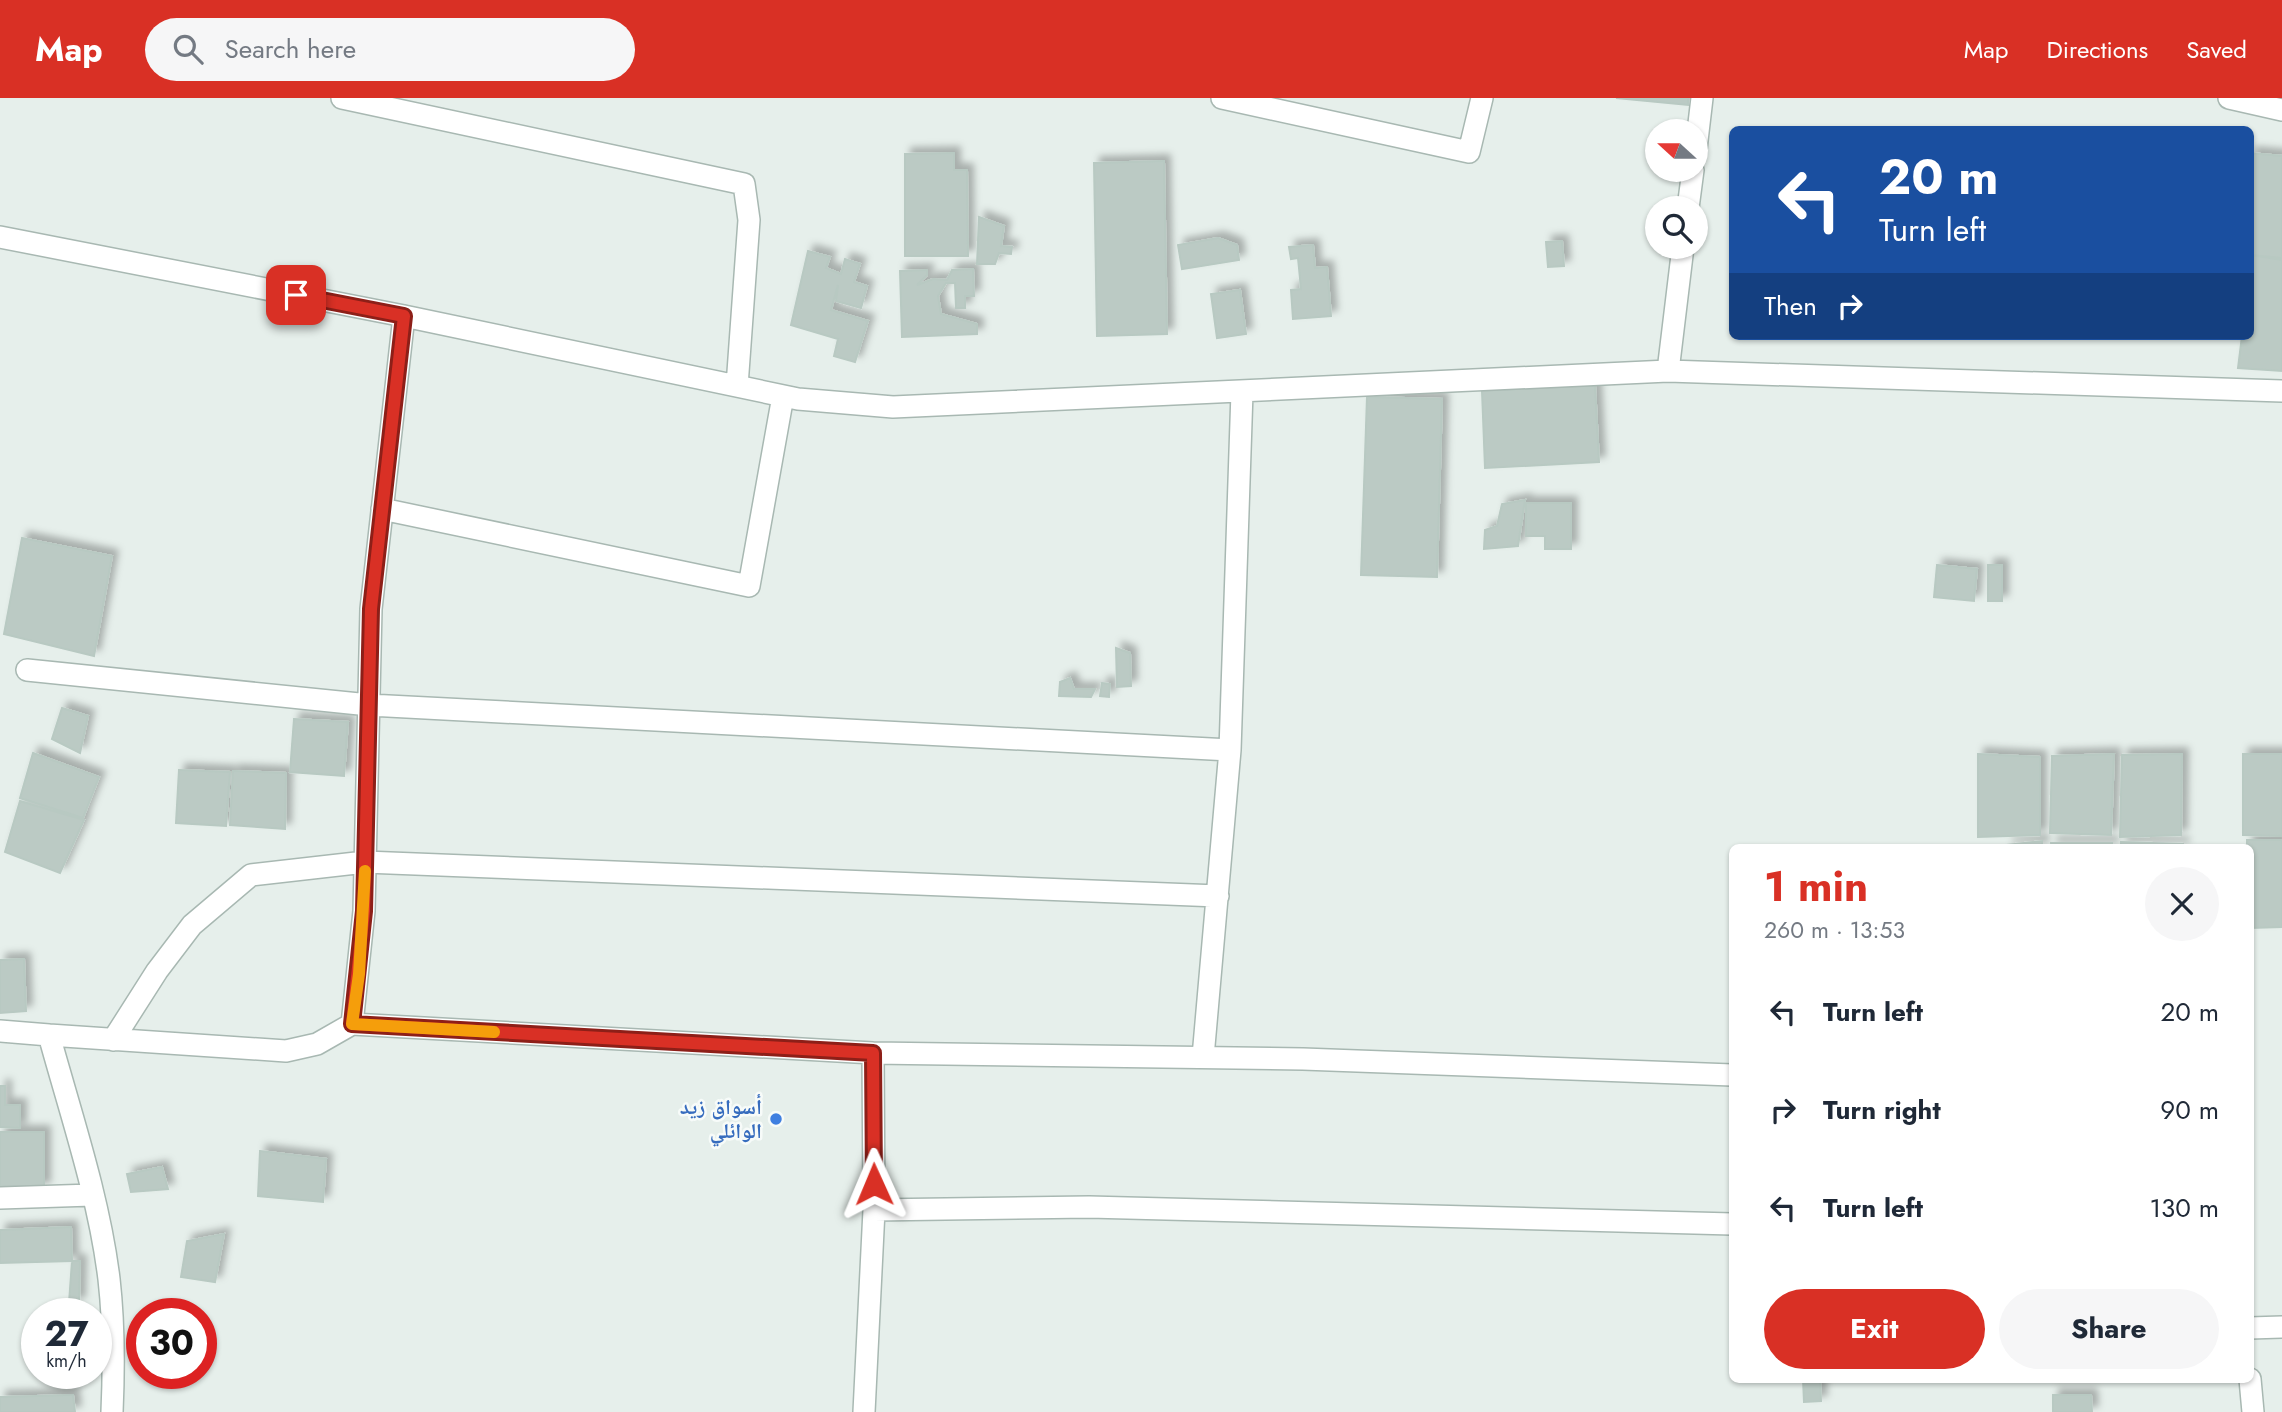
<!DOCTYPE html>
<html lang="en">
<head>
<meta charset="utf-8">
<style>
	:root { --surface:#fff; --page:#f6f6f7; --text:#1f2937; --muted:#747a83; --accent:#d93025 }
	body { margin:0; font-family:Jost,"Noto Naskh Arabic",sans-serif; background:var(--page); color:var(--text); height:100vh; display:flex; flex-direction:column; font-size:26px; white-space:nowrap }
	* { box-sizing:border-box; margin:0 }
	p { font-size:23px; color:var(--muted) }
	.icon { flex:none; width:38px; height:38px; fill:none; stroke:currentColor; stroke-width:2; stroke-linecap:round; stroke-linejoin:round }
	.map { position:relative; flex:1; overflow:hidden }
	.details { position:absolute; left:1729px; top:746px; width:525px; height:539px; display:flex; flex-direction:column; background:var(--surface); border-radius:10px; box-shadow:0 2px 5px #0004 }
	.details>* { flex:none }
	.guide { position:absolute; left:1729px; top:28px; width:525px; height:214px; border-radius:10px; box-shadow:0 2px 5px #0004; background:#1a4fa0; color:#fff; overflow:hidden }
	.needle { width:46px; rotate:291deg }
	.controls { position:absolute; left:1645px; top:21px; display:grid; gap:14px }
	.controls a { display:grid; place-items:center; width:63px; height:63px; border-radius:50%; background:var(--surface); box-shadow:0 2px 5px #0004; font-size:35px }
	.speed { position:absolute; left:21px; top:1200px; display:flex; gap:14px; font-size:35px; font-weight:700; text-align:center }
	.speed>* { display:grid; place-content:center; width:91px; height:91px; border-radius:50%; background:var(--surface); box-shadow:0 2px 5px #0004; line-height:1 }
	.speed small { font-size:18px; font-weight:400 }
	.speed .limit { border:10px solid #d22; background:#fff; color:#111 }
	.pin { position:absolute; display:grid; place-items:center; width:60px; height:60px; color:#fff; margin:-30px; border-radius:14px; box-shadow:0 4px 10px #0006 }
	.me { position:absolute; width:77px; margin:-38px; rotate:359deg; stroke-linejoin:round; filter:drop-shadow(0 0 5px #0008) }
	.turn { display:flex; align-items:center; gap:24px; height:147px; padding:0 35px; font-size:32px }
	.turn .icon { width:91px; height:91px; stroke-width:2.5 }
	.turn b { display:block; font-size:49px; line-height:60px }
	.then { display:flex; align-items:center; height:66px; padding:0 35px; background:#0003; gap:14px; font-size:26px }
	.round { display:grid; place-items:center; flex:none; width:74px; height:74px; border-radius:37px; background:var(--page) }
	.head { display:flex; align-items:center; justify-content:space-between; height:119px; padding:0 35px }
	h1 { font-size:42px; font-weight:700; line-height:52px; color:var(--accent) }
	.button { display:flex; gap:14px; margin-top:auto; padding:14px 35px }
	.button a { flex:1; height:80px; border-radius:42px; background:var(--accent); color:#fff; font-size:28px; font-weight:700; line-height:80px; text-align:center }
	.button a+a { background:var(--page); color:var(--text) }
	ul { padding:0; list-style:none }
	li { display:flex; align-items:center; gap:21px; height:98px; padding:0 35px }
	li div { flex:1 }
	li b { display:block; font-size:26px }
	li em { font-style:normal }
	header { display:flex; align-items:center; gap:42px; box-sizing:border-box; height:98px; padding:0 35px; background:var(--accent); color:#fff }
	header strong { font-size:33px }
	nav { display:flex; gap:38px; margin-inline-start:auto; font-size:24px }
	.search { width:490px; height:63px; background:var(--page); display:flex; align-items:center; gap:18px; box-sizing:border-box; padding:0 24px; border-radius:38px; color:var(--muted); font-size:26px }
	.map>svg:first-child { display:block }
	.building { fill:#bbcac4; stroke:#b8c9c2; stroke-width:2; filter:url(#shadow) }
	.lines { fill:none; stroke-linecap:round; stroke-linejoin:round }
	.minor-casing { stroke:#a8b8b2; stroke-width:24 }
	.minor { stroke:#fff; stroke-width:21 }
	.route-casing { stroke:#8d1f18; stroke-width:18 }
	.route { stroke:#d93025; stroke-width:12 }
	.slow { stroke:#f59e0b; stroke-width:12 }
	.shop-dot { fill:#3f7fe0; stroke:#f7fbf9; stroke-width:2.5 }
	.labels { text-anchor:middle; stroke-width:5; stroke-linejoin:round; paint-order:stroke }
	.shop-label { font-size:21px; font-weight:bold; fill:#366cbe; stroke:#f7fbf9; text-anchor:end }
</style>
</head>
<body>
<header>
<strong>Map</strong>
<div class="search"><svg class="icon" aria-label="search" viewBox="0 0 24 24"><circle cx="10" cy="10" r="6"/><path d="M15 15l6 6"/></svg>Search here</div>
<nav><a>Map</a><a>Directions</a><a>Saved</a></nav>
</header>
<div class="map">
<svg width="2282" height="1314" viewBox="0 0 2282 1314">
	<defs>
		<filter id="shadow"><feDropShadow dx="6" dy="-6" stdDeviation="3.5" flood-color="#0004"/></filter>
	</defs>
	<rect width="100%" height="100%" fill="#e6efeb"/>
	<path class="building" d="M1616,0H1688V7Z
		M954,55V72H967L968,158H905V56Z
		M2250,55L2282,58V160L2250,157Z
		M1164,63L1167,236L1097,238L1094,65Z
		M979,119L1004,128L1001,148L1012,149L1011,156L999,155L995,166H977Z
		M1218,140L1237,147L1239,162L1182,171L1178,147Z
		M1562,143L1564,168L1548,169L1546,144Z
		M1313,147L1315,170L1327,169L1331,218L1293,221L1291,192L1301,191L1298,160L1291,161L1289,149Z
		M808,153L830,159L826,170L841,176L845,161L860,166L854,184L867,188L861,210L836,203L838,187L831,212L868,223L855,264L834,258L838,241L791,227Z
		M2251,157L2282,162V273L2238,270L2242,238H2250Z
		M973,171L974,198H965V210H956L955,185H946L938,198L941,216L977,226V236L902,239L900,173L927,172V177L917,187L933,181L947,182L952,172Z
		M1240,192L1246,236L1217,240L1211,196Z
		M1595,287L1599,364L1485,370L1482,293Z
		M1367,299L1442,301L1437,479L1361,477Z
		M1525,402L1518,448L1484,451L1485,432L1497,428L1502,406Z
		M1526,405H1571V451H1545V438H1526Z
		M22,440L112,458L94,558L4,536Z
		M1937,467L1977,471L1974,503L1934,499Z
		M1988,467H2002V503H1988Z
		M1116,550L1130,555L1131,588L1117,589Z
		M1070,580L1074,591H1095L1091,599L1059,598L1060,584Z
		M1102,585L1110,586L1109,599L1100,598Z
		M62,610L88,618L80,655L52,641Z
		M294,621L348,624L344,678L290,674Z
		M33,655L99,679L83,720L20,700Z
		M1978,656L2040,659V737L1978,739Z
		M2114,656L2111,737L2050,735L2052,658Z
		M2182,656L2181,737L2120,739L2122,657Z
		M2243,656H2282V738L2243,737Z
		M179,672L230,674L226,728L176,725Z
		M233,673L286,675L285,731L230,727Z
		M20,703L84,722L60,775L5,754Z
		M2247,742H2282V829L2250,830V749H2247Z
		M2042,743V749H2007V747Z
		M2121,744L2183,746V749H2121Z
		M2051,745H2112V749H2052Z
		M24,861L26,913L0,915V862Z
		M0,988H5V1007H20V1030L0,1029Z
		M0,1034H44V1090H0Z
		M260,1053L326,1061L323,1104L258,1098Z
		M162,1069L168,1091L131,1094L127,1076Z
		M71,1129L72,1163L0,1165V1132Z
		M224,1136L215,1184L181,1179L187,1143Z
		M72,1163H80L79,1205H69Z
		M1803,1281H1820L1821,1303L1804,1304Z
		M73,1297L75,1314H0V1299Z
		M2053,1297H2091L2092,1314H2053Z"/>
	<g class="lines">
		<g class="minor-casing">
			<path id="minor" d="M342,0L744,86L749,122L737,288
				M1222,0L1469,54L1482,0
				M2229,0L2282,12
				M1696,51L1702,0
				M1688,110L1693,72
				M0,139L404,218L798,301L893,309L1668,273L2282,293
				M1668,273L1683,149
				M382,411L749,488L783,298
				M27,572L369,607L1230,652
				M352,926L873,955L1303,961L1732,977
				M0,933L49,937
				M113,942L157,873L192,827L251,777L365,764L1218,798
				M1203,959L1230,652L1242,294
				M0,1100L92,1097
				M874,1112L1089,1109L1732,1126
				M2250,1230L2282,1229
				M2250,1281L2253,1314
				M112,1314C114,1270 114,1225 109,1181C99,1099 71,1017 49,937L286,953L317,946L352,926L364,813L371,511L404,218
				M864,1314L874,1112L873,955"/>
		</g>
		<use href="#minor" class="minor"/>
	</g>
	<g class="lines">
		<g class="route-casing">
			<path id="route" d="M296,197L404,218L371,511L364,813L352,926L873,955L874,1086"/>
		</g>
		<use href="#route" class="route"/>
		<path class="slow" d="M365,773L359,876L352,926L494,934"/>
	</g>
	<circle class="shop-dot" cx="776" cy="1021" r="7"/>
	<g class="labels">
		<g class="shop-label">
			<text x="762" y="1016">أسواق زيد<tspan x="762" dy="24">الوائلي</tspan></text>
		</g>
	</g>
</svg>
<div class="controls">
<a><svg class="needle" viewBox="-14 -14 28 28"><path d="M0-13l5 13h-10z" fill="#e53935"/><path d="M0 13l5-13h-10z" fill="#747a83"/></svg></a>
<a><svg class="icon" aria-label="search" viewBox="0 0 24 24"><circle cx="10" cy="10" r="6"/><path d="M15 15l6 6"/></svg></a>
</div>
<div class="speed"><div>27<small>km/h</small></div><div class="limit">30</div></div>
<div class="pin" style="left:296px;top:197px;background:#d93025"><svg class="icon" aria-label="arrive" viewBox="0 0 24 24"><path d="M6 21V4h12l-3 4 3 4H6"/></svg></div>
<svg class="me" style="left:874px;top:1086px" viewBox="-20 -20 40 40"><path d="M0-17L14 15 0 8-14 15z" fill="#d93025" stroke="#fff" stroke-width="4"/></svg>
<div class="guide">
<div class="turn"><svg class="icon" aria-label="left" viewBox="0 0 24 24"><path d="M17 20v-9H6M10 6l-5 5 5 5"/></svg><div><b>20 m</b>Turn left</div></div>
<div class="then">Then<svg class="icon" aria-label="right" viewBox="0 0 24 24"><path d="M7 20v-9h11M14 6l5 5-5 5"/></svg></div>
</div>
<section class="details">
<div class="head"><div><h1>1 min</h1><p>260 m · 13:53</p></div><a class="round"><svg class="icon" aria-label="close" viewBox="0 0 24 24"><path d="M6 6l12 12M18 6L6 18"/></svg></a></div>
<ul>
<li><svg class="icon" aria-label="left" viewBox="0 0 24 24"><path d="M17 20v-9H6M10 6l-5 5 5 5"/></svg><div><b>Turn left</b></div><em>20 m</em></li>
<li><svg class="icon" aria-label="right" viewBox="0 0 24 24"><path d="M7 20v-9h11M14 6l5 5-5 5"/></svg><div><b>Turn right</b></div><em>90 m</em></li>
<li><svg class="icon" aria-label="left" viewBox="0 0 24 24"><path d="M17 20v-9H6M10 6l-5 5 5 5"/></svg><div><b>Turn left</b></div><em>130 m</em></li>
</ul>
<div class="button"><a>Exit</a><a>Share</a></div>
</section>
</div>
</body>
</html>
